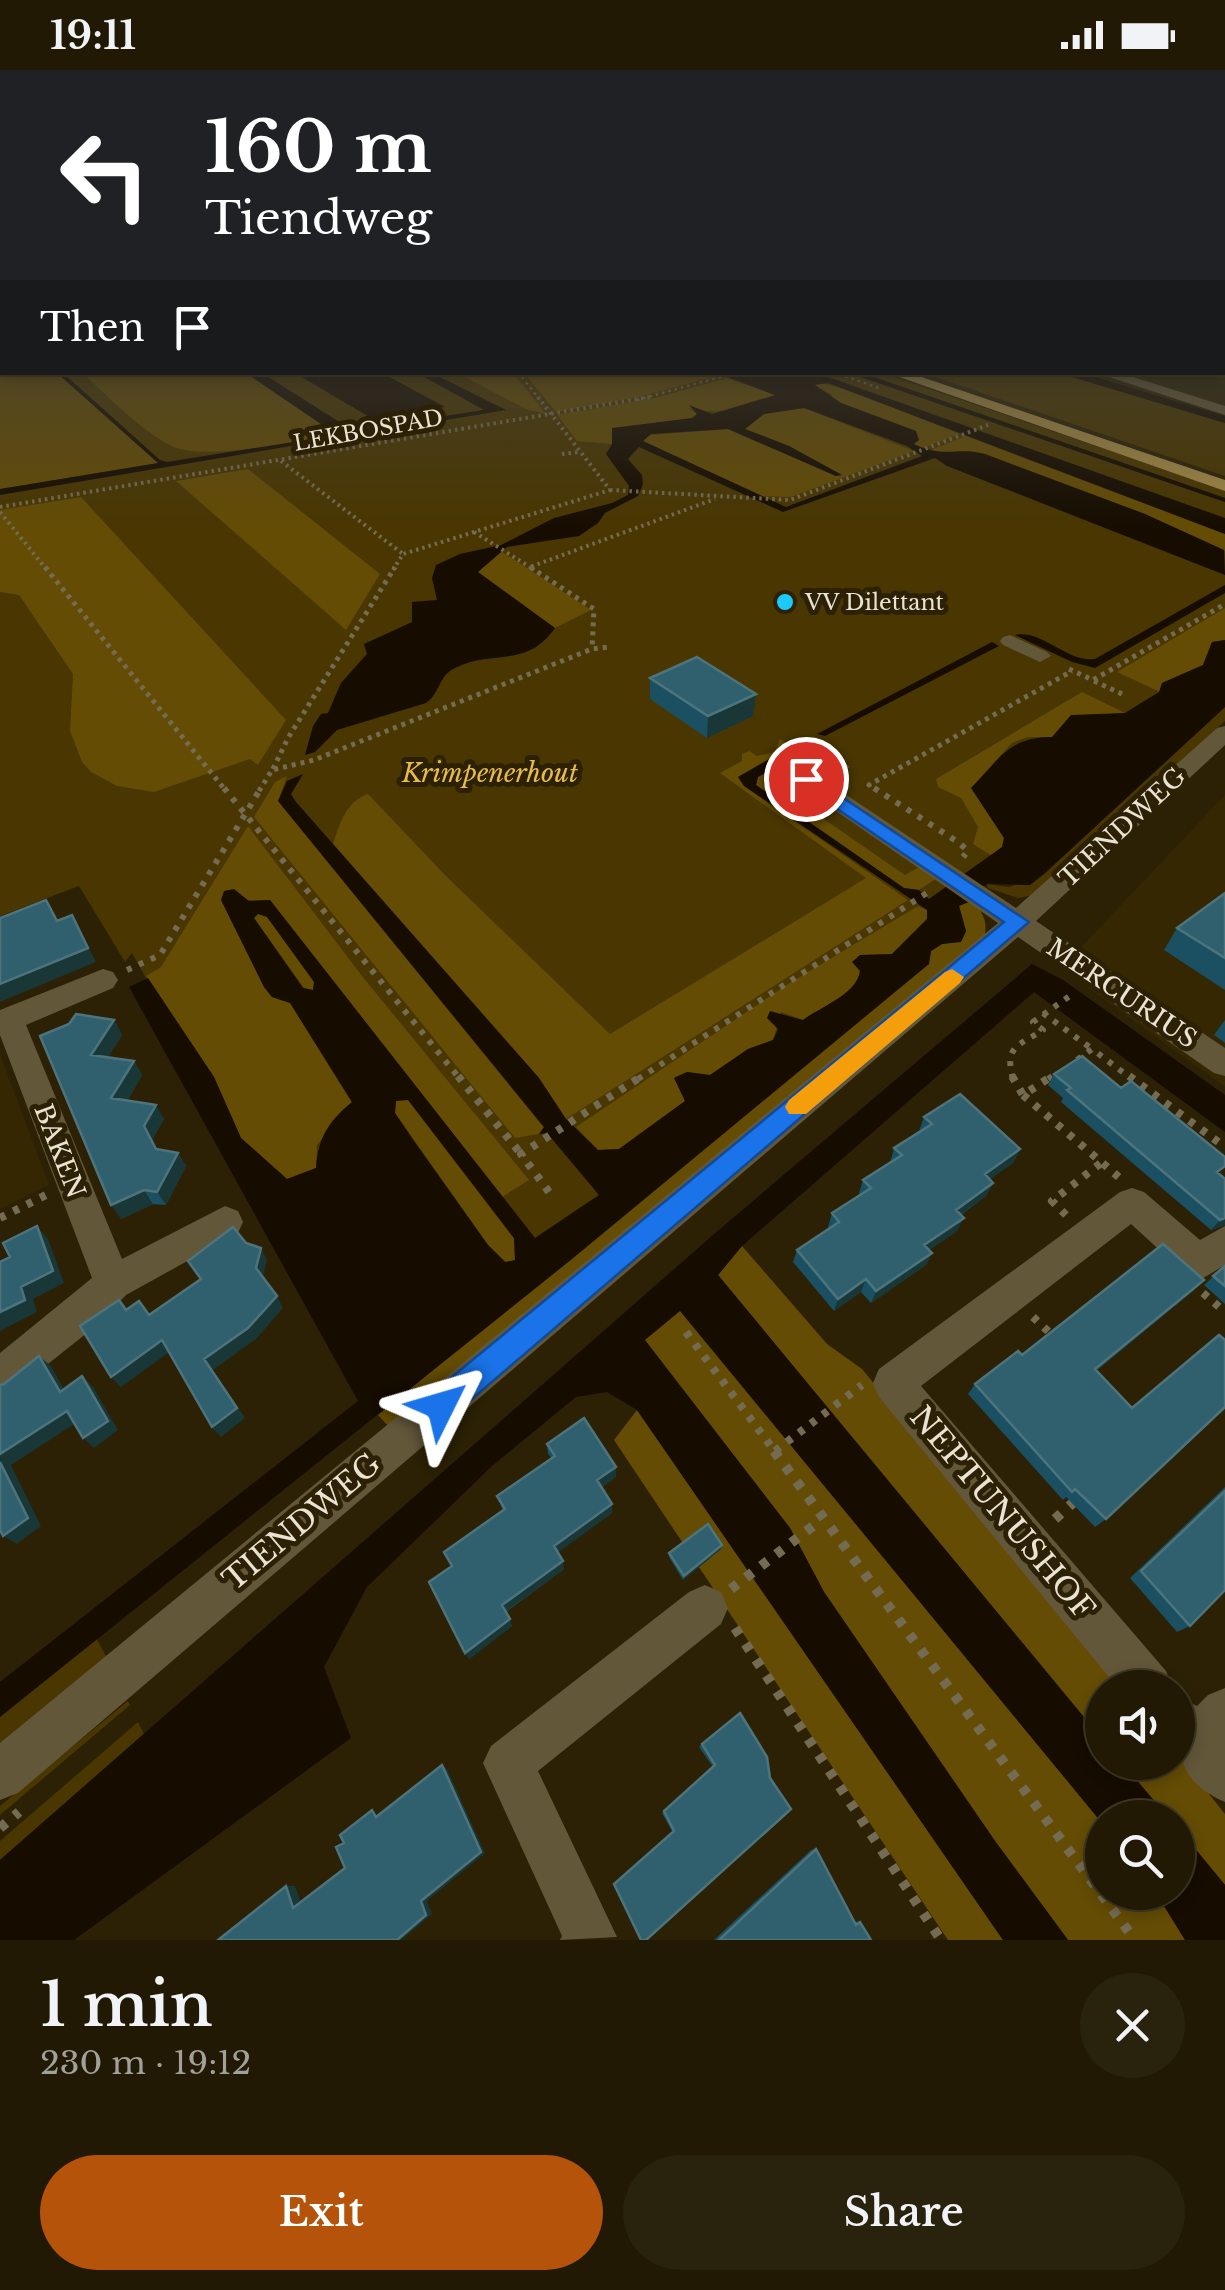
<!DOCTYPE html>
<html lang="en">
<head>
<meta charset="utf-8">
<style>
	:root { --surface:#211903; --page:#29220d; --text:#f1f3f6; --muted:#a2a09a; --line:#3e3825; --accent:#b45309 }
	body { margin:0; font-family:"Libre Baskerville",serif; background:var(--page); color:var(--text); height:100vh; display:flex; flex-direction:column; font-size:38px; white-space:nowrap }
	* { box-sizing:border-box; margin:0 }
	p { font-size:32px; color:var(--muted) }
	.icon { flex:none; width:55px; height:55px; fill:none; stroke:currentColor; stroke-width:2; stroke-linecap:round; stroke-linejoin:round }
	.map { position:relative; height:1870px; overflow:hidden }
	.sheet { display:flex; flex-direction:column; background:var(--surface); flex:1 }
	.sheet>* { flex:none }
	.guide { position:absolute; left:0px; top:0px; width:1225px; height:305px; box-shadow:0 5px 15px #0003,0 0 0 2px var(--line); background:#202124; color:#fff; overflow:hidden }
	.buttons { position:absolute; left:1085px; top:1600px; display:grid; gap:20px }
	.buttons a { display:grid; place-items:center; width:110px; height:110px; border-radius:50%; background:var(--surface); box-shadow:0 5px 15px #0003,0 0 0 2px var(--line); font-size:50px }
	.pin { position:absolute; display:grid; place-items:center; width:85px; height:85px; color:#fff; margin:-42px; border:5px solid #fff; border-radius:50%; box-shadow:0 2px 10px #0007 }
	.me { position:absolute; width:110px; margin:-55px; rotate:50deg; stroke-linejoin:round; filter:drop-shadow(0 0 8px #0008) }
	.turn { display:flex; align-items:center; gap:35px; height:210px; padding:0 40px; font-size:45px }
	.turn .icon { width:130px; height:130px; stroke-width:2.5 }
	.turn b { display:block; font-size:70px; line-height:85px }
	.then { display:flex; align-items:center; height:95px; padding:0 40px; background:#0003; gap:20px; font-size:38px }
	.round { display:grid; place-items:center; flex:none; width:105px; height:105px; border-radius:52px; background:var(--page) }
	.head { display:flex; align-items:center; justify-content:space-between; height:170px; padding:0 40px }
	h1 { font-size:60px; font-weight:600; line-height:75px }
	.action { display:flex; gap:20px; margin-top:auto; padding:20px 40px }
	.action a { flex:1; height:115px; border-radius:60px; background:var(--accent); color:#fff; font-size:40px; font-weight:600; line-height:115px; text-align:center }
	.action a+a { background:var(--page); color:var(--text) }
	.status { display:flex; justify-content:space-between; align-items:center; height:70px; padding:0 50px; background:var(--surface); direction:ltr }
	.status svg { height:28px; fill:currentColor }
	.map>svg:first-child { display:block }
	.built { fill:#352701 }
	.green { fill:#493600 }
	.forest { fill:#644c04 }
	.water { fill:#160c00; fill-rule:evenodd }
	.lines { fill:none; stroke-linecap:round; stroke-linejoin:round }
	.path-far5 { stroke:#746b53; stroke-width:2.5; stroke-dasharray:2.5 4; stroke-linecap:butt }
	.path-far4 { stroke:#746b53; stroke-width:4; stroke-dasharray:2.5 4; stroke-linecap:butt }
	.path-far3 { stroke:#746b53; stroke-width:5; stroke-dasharray:4 5; stroke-linecap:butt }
	.path-far2 { stroke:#746b53; stroke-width:6; stroke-dasharray:5 8; stroke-linecap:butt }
	.path-far1 { stroke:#746b53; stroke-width:8; stroke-dasharray:6 9; stroke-linecap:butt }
	.path { stroke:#746b53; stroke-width:10; stroke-dasharray:8 11; stroke-linecap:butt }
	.minor { fill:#63573a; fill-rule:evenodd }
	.major { fill:#a28846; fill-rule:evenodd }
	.wall { fill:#1a5061 }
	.shaded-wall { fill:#183736 }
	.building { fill:#30606d; stroke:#4d747d; stroke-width:2.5 }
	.route { fill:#1a73e8; stroke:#114b97; stroke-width:2.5 }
	.slow { fill:#f59e0b }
	.poi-dot { fill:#1cc9fc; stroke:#2c2104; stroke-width:4 }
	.labels { text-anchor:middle; stroke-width:10; stroke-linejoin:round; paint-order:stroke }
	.far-street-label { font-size:22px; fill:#eae3d3; stroke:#2c2104 }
	.far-poi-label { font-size:22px; fill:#eae3d3; stroke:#2c2104; text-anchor:start }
	.park-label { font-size:25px; font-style:italic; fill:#e8bc4b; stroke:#2c2104 }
	.street-label { font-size:25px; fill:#eae3d3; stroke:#2c2104 }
	.near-street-label { font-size:30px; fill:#eae3d3; stroke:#2c2104 }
</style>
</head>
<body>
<div class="status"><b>19:11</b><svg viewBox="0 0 49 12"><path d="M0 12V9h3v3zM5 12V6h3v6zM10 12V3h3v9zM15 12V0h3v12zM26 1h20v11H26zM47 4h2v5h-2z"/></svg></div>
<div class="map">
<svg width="1225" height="1870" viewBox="0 0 1225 1870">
	<rect width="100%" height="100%" fill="#2c2104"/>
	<path class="built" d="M1225,725V1017L1061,898Z
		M0,984L49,1115L0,1139Z"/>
	<path class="green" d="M0,198L2,302L849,303L1225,432V602L380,1327L132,883L125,892L79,816L0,846Z
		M862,303H882L1190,408L1225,420V428Z
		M924,303H1059L1225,353V406Z
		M1225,637V651L1034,825L1018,828L988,818L987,814L1009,817L1044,804Z
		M96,1568L108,1590L0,1679V1647Z
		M128,1631L130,1635L0,1745V1736Z
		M138,1652L144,1664L0,1790V1771Z"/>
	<path class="forest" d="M0,251L2,302L57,303L159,393L0,419Z
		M713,302L719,305L639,327L556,342L524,303Z
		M82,303H246L338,365C301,371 206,391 174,377C144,364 107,325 82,303Z
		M457,303H513L546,344L526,339Z
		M727,308L775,325C751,338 715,346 689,338L697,344L692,348L612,359V374L577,371L557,345L655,328Z
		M819,312L857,323L960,364L922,378L913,374L916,361L841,333L831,327L833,325L814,315Z
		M804,338L914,381L791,427L756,426L643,371L650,365L728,359L836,406L842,405L789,376L745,359L764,344Z
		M966,366L1225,464V481L1145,444L985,384C966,380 946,387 928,381Z
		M248,399L380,504L346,560L176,411Z
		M81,427L286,650L258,695L250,689L154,722L117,716L91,702L82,692L70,661L73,604L19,525L0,522V440Z
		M501,481L591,540L555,558L477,502Z
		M1225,538V570L1212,572L1203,595L1162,613L1160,622L1117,602Z
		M1082,622L1125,643L1110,644L1052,667H1028L1012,673L971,718L1004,768L1002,778L992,786L973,774L978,757L961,728L938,717L936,709Z
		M780,669L809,688L780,702L786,706L773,714L905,805L919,797L937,808L919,820L904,818L756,715L758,707L786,680L743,704L738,707L744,716L908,830L566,1049L539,1008L333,774C339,755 346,731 368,724L446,806L610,964L866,808L720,703L742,691V684L749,681L757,686L775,682Z
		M287,706L278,731L544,1058L539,1064L515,1068L254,747L275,712Z
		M248,756L362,906L529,1110L502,1127L270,830H221L264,917L272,927L290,933L352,1033L317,1075L316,1098L287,1109L241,1068L214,1007L146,906L161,897Z
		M962,832L975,833C984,845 988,853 984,868L392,1360L378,1345L928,894L931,881L942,874L961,871L966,861L959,836Z
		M918,836L927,840V849L892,884L860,885L853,892L860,901C857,924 822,936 803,950L781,942L773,970L748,979L710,1005L687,1002L675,1007L685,1031L619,1079L598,1080L576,1057L788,914Z
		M259,843L267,847L315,912L313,920L304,918L254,848Z
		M396,1030H408L514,1169L515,1191L506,1192L488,1175L395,1043Z
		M742,1176L827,1274L862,1299L1123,1617L1102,1618V1669L718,1205Z
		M680,1240L1102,1753V1822L1156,1823L1185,1870H1068L995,1771L824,1522L790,1458L644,1270Z
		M637,1340L1003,1870H948L614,1370Z
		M1178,1685L1225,1744V1815L1178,1758V1748L1168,1747L1122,1693L1178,1692Z"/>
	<path class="water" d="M57,303H63L160,390L167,392L337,365L246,303H262L352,360L484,340L417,303H432L506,340L0,425V419L158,393Z
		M295,303H382L445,337L371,348Z
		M730,303L742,307L753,303H817L1225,448V464L828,313L815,315L841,333L916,361L919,370L914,374C946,389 956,376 985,384L1145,444L1224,480L1225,505L947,396L935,388L783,442L639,377L628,389L642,405L643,414L638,426L605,443L598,453L579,466L507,477L478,502L555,558C526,599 494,579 455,598C438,606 440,624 426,633L337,660L315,682L305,685L313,656L321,644L328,643L341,613L367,584L364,574L412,552V532L437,530L432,508L436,495L460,484L501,475L554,448L612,433L628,425L629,416L606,384L612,374V358L692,348L697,344L689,335L712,344L775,325L722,305ZM804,338L907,376L922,386L786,437L643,371L651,364L728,359L836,406L842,405L789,376L745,359L764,344Z
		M849,303H862L1225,428V432Z
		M1059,303H1082L1225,346V353Z
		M1225,515V523L1095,598L1072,592L1015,565C1042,559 1067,593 1095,589Z
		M1225,570V637L1044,804L1030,815L987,814L962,828L969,832L959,836L966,861L961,872L942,874L931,881L929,894L572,1189L0,1647V1612L358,1331L129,917L148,908L214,1007L241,1068L287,1109L316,1098C318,1067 329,1051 352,1032L290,933L272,927L264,917L221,830L224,821L234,819L249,831L270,830L535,1168L599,1125L547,1063L539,1064L544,1057L278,731L287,711L303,704L291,724L296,732L539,1008L566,1049L598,1080L619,1079L685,1031L674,1008L687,1002L710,1005L748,979L773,970L778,959L767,948L770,941L803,950C822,936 857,924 860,901L852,892L860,885L892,884L927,849V840L744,716L738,707L785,680L796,686L758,707L756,715L904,818L919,820L929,829L1002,777L1004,768L971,718C1000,689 1008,667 1052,667L1071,645L1125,643L1159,622L1162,613L1203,595L1212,572ZM258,844L267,847L314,912L313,920L303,918L254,848ZM408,1030L514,1168L515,1190L505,1192L488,1175L414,1071L395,1043L396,1031Z
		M992,572L999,576L825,666L817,664Z
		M1032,894L1063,910L1225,1025V1062L1034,922L742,1176L718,1205L1102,1669V1692L1122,1693L1168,1747L1102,1748V1753L680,1241L645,1270L790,1458L824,1522L995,1771L1068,1870H1003L637,1340L607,1322L576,1327L492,1396L367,1517L324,1597L351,1668L74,1870H0V1790L713,1165Z
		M1178,1758L1225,1815V1870H1185L1156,1823L1178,1822Z"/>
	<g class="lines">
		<path class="path-far5" d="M518,302L540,330
			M833,302L879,318
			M637,330L738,302"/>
		<path class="path-far4" d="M562,384L580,382
			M281,391L403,484
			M610,420L790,430L988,355
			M0,437L650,327
			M0,442L47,500
			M474,462L530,497
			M393,500L403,484L610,420L538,327
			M534,500L530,497L715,429"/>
		<path class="path-far3" d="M45,497L226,721
			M530,497L594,539L592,579
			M1069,599L1093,610L1225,534
			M1094,611L1122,624
			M273,699L288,668L395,497
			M259,721L272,700L314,690L592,579L609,577
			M878,721L869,715L1072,601"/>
		<path class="path-far2" d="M224,718L460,1009
			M874,718L958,772L968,781L963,787
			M127,900L160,885L261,718
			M1043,943L1092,979
			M1077,990L1092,979L1132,1009
			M638,1009L930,821
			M1013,1009C1004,976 1018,976 1043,960L1033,952L1074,923
			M1048,1009L1058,1002"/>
		<path class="path-far1" d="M458,1006L521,1084
			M1012,1006L1023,1025L1052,1006
			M1129,1006L1225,1077
			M1023,1025L1121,1109
			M549,1122L521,1084L642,1006
			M1066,1145L1052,1131L1101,1093
			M0,1148L48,1124
			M1203,1223L1225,1242
			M1033,1247L1053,1266
			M686,1262L776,1383
			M775,1381L862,1315"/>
		<path class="path" d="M774,1381L1135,1870
			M1055,1449L1075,1431
			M731,1519L821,1450
			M735,1558L941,1870
			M0,1758L19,1742"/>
		<path class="minor" d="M1094,302H1117L1225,336V345Z
			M1010,565L1047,582L1051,586L1040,592L1003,575L1000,571L1003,567Z
			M1225,656V675L1036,851L1225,978V1006L1214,1003L1018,867L18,1723L0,1730V1673L998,853L797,714L794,709L797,704L821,695L796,674L800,669H816L850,697L824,710L1016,838L1217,658Z
			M103,899L113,902L118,910L113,918L26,955L122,1189L225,1136L238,1141L243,1152L238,1163L126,1225L97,1255L14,1321L0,1327V1283L92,1208L0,965V940Z
			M1132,1118L1144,1122L1200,1170L1225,1156V1195L1200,1210L1187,1205L1131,1154L921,1316L1166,1601L1173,1618H1118L879,1327L873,1313L879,1299L1120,1122Z
			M705,1515L721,1522L728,1538L721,1554L538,1701L617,1867L560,1870L562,1866L483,1693L491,1676L689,1522Z
			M1225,1618V1732C1173,1710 1178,1675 1178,1627L1197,1636L1208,1625Z"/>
		<path class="major" d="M885,302H907L1225,410V421Z"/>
	</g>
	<path class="wall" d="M650,608L753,646L707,668L650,629Z
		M1225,823V920L1164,880L1177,858Z
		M114,950L122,965L108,987L134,991L142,1005L127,1031L164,1049L152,1070L157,1079L178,1083L186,1096L166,1135L153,1134L121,1149L40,966Z
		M1225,950V973L1214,965Z
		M1054,1004L1225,1109V1155L1211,1160L1061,1032L1063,1028L1048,1015Z
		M924,1047L1020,1079L1013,1093L990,1109L993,1113L986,1126L961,1145L957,1161L929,1180L932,1183L926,1195L871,1233L861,1222L834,1241L793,1192L797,1180L829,1158L828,1157L832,1143L860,1125L859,1123L863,1110L890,1093L894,1078L920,1062L919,1061Z
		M1225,1196V1234L1204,1215Z
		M1204,1210L1193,1221L1096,1301L1106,1449L1095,1457L1066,1427L1063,1430L968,1324L975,1314L1022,1285Z
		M547,1374L616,1407L602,1417L612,1443L558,1482L564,1499L506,1542L512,1556L469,1589L465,1583L451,1496L503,1441L497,1426L552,1389L548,1384Z
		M1225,1417V1520L1190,1556L1177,1562L1130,1508Z
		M722,1475L721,1479L683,1510L669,1487V1483Z
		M702,1674L767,1687L673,1763L662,1743L713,1697L699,1677Z
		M816,1779L854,1851L860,1852L871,1870H714L811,1780Z"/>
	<path class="shaded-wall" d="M756,624L753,646L707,668L708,646Z
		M72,845L96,892L0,932V914Z
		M114,950L122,965L100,999L91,985Z
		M134,991L142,1005L120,1042L111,1028Z
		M156,1035L164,1049L152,1070L164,1093L144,1056Z
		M1020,1079L1013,1093L978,1118L985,1104Z
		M178,1083L186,1096L166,1135L157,1122Z
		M993,1113L986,1126L949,1153L956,1140Z
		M144,1120L153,1134L121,1149L111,1135Z
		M964,1148L957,1161L918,1188L924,1175Z
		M1225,1148V1155L1211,1160L1220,1150Z
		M37,1156L48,1169L64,1213L33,1229L37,1242L0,1261V1242L21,1217Z
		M261,1178L267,1190L262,1210L256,1198Z
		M932,1183L926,1195L871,1233L876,1221Z
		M866,1209L861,1222L834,1241L838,1229Z
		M1204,1210L1193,1221L1085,1309L1095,1299Z
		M277,1226L283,1238L256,1269L213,1300L245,1348L221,1367L212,1357L204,1289Z
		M162,1270L171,1281L121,1317L111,1307Z
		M39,1286L51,1296L71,1332L60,1322Z
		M82,1306L93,1317L118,1360L94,1378L83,1368Z
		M67,1341L79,1351L11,1395L41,1456L17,1474L3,1466L0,1384Z
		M616,1397V1407L598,1419L597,1410Z
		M612,1434V1443L556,1484L554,1476Z
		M722,1475L721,1479L683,1510L684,1506Z
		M563,1491L564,1499L505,1542L502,1535Z
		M510,1549L512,1556L469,1589L465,1583Z
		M442,1695L447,1699L485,1783L427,1831L432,1844L401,1870H397L421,1831Z
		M286,1816H295L303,1838H293Z"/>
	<path class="building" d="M697,587L756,624L708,646L650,608Z
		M1225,823V888L1177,858Z
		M46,830L57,851L72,845L88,878L0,914V848Z
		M76,944L114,950L91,985L134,991L111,1028L156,1035L144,1056L156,1079L178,1083L157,1122L144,1120L111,1135L40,966L69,954Z
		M1082,986L1121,1018L1131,1011L1225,1087V1096L1217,1102L1225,1109V1148L1220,1150L1067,1020L1071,1018L1054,1004Z
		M960,1024L1020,1079L985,1104L993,1113L956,1140L964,1148L924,1175L932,1183L876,1221L866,1209L838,1229L797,1180L839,1152L832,1143L871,1118L863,1110L902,1085L894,1078L932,1054L924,1047Z
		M37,1156L53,1201L21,1217L25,1230L0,1242V1192L10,1187L3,1173Z
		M233,1157L246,1173L261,1178L256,1198L277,1226L248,1258L204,1289L237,1338L212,1357L162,1270L111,1307L80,1256L119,1230L126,1240L139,1231L149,1245L201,1209L188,1191Z
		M1163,1174L1204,1210L1095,1299L1132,1338L1219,1265L1225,1270V1337L1106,1449L1075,1419L1072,1422L975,1314L1018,1281L1022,1285Z
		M1225,1196V1216L1213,1206Z
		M39,1286L60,1322L82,1306L108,1351L83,1368L67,1341L0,1384V1315L4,1314Z
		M584,1348L616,1397L597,1410L612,1434L554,1476L563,1491L502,1535L510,1549L465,1583L429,1512L452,1496L444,1482L505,1439L497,1426L555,1386L547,1374Z
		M0,1392L28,1448L3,1466L0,1460Z
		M1225,1421V1520L1190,1556L1141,1501Z
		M708,1454L722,1475L684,1506L669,1483Z
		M740,1643L767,1687L770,1708L791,1739L646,1870H641L614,1814L674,1761L664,1741L715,1695L702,1674Z
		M442,1695L481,1782L421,1831L426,1845L397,1870H218L286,1816L293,1838L345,1798L336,1777L344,1773L340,1765L372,1740L376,1747Z
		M816,1779L856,1855L860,1852L871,1870H719Z"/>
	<linearGradient id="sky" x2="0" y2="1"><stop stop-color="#181202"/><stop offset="0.43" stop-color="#45433a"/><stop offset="1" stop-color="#45433a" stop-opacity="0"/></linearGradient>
	<rect width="1225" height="460" fill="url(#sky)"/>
	<path class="route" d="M806,703L1029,852L452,1346L441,1351L430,1346L426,1336L430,1325L1004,852L799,713V705Z"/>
	<path class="slow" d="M952,899L964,907L960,913L806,1044H789L785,1037L789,1030L945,902Z"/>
	<circle class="poi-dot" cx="785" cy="532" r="10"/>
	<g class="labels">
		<g class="far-street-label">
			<text transform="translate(368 360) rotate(-10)" y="8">LEKBOSPAD</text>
		</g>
		<g class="far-poi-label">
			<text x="805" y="540">VV Dilettant</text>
		</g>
		<g class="park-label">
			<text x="490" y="712">Krimpenerhout</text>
		</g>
		<g class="street-label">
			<text transform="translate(1122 757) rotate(-43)" y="9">TIENDWEG</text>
			<text transform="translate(1122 923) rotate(34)" y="9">MERCURIUS</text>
			<text transform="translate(60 1081) rotate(69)" y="9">BAKEN</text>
		</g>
		<g class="near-street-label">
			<text transform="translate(1002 1443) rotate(50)" y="10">NEPTUNUSHOF</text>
			<text transform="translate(302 1452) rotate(-40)" y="10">TIENDWEG</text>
		</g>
	</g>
</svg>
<div class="buttons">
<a><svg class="icon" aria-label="sound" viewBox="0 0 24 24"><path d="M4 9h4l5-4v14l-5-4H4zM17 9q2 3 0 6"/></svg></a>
<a><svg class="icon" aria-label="search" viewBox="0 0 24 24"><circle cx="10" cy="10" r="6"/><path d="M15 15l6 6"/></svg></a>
</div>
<div class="pin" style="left:806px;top:709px;background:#d93025"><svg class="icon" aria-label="arrive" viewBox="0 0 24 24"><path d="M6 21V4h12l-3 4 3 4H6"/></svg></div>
<svg class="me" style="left:441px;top:1336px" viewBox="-20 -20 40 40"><path d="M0-17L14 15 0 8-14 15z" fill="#1a73e8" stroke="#fff" stroke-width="4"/></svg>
<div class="guide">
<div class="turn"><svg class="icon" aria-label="left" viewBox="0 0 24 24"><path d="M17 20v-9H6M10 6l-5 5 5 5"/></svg><div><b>160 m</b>Tiendweg</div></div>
<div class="then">Then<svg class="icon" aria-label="arrive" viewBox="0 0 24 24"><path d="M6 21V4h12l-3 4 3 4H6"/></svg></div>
</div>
</div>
<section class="sheet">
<div class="head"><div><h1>1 min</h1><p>230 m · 19:12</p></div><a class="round"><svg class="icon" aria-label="close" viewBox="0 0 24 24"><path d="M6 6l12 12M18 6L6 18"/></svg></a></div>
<div class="action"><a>Exit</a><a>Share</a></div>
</section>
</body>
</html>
